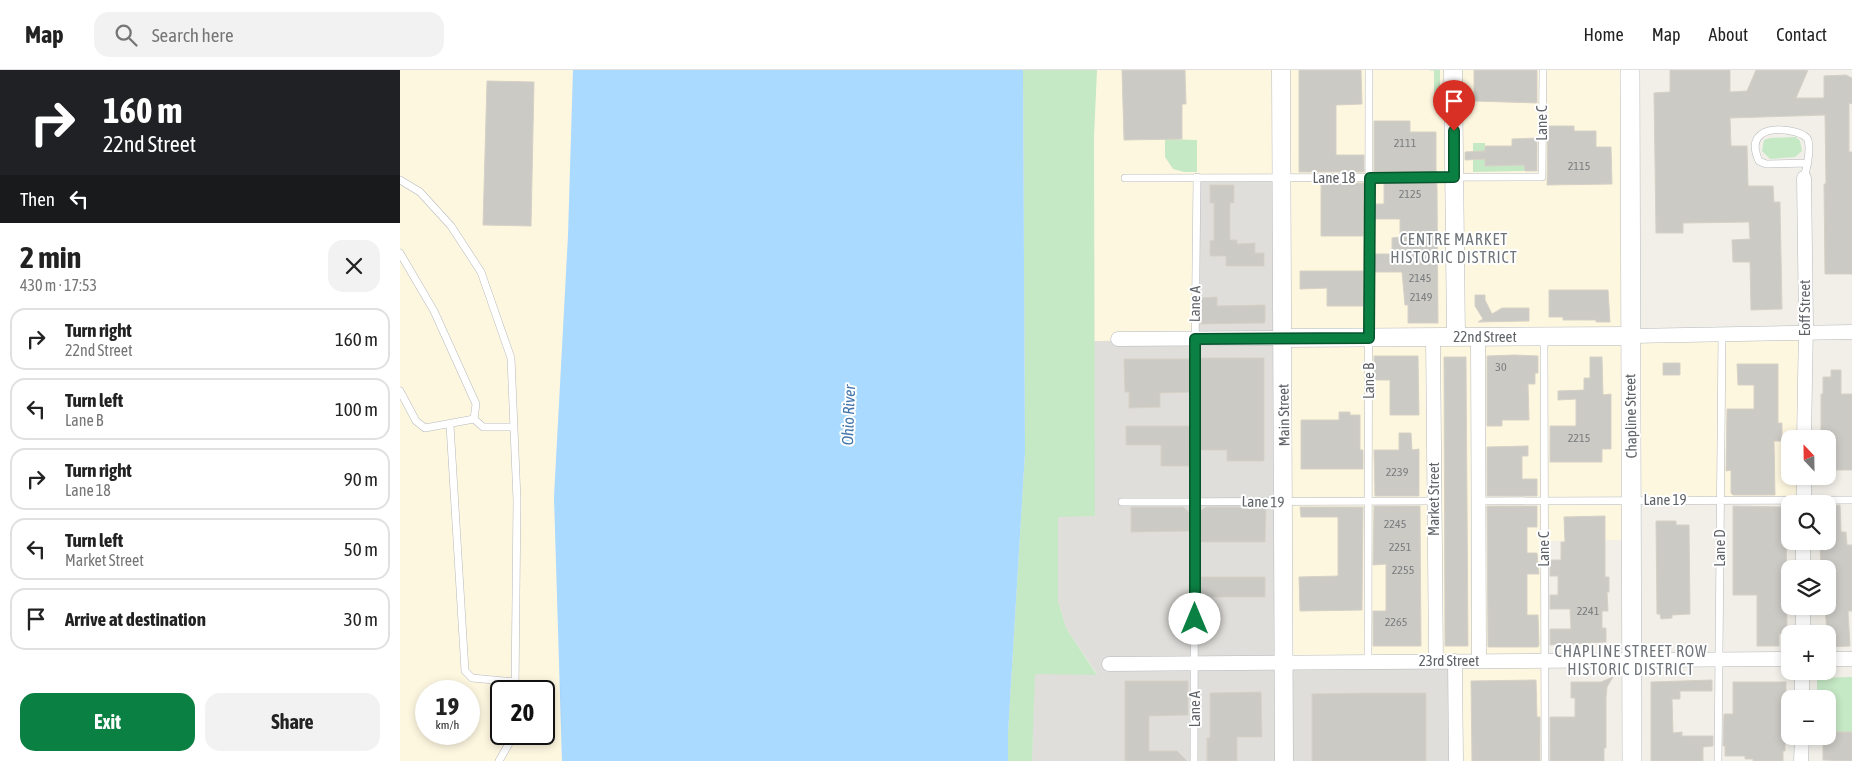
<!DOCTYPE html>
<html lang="en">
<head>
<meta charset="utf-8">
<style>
	:root { --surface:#fff; --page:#f2f2f2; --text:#222; --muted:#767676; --line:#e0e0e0; --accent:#0b8043 }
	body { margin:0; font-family:"Asap Condensed",sans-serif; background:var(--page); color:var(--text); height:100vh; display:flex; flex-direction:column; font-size:19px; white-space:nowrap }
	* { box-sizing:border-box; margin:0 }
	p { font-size:16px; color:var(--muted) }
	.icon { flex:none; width:28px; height:28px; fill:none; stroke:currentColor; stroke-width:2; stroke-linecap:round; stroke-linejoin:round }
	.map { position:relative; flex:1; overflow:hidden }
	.panel { display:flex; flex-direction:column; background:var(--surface); width:400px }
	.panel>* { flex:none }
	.hud { background:#202124; color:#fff; overflow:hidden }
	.needle { width:32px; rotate:338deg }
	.tools { position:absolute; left:1381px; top:360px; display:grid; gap:10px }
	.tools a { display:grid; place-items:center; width:55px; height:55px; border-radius:10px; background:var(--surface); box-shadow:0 2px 8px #0003; font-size:25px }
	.speed { position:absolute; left:15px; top:610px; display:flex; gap:10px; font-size:25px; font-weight:700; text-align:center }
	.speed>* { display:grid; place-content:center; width:65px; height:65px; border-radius:50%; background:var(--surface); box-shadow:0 2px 8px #0003; line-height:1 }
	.speed small { font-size:12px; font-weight:400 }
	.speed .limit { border:2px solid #111; border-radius:8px; background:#fff; color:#111 }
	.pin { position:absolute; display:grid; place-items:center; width:42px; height:42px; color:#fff; margin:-51px -21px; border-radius:50% 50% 50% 0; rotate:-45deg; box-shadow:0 0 5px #0007 }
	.pin .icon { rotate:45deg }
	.me { position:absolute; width:55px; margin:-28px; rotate:0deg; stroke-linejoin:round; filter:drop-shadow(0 0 4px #0008) }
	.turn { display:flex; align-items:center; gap:18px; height:105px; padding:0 20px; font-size:22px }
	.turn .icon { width:65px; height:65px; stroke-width:2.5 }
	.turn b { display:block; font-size:35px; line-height:42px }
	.then { display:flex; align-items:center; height:48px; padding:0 20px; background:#0003; gap:10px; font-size:19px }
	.round { display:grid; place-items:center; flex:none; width:52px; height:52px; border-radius:15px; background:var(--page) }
	.summary { display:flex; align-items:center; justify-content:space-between; height:85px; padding:0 20px }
	h1 { font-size:30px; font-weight:700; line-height:38px }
	.cta { display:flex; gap:10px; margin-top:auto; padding:10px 20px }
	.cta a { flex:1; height:58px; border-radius:15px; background:var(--accent); color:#fff; font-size:20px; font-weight:700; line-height:58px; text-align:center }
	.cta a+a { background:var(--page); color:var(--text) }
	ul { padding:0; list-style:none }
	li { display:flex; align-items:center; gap:15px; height:62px; margin:0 10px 8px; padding:0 10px; border:2px solid var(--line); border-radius:15px }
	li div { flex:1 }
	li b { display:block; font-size:19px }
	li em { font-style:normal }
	header { display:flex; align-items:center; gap:30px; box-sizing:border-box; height:70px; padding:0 25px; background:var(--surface); border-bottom:1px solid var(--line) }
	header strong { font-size:24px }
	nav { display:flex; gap:28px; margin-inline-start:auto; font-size:18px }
	.search { width:350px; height:45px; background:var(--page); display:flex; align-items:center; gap:12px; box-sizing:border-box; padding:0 18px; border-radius:15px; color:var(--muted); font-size:19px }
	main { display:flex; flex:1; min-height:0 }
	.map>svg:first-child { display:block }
	.commercial { fill:#fef7e0; fill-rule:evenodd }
	.industrial { fill:#e0deda }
	.green { fill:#c5e8c5 }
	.water { fill:#aadaff }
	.building { fill:#cccac5; stroke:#d6d1c6 }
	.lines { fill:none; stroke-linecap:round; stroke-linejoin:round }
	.service-casing { stroke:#b5b8bc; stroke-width:8 }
	.minor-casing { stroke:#b5b8bc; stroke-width:15 }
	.tertiary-casing { stroke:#b5b8bc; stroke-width:19 }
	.secondary-casing { stroke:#b6babf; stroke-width:20 }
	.service { stroke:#fff; stroke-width:7 }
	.minor { stroke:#fff; stroke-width:14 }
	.tertiary { stroke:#fff; stroke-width:18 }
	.secondary { stroke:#fff; stroke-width:19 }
	.route-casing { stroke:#07532c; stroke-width:12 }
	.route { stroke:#0b8043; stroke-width:9 }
	.labels { text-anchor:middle; stroke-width:4; stroke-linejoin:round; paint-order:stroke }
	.number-label { font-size:12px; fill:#7a7d7f }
	.street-label { font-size:15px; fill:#5f6368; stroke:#fff }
	.neighbourhood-label { font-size:16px; letter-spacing:1px; fill:#70757a; stroke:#fff }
	.water-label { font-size:16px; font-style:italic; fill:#4174aa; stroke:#fff }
</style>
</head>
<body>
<header>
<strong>Map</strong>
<div class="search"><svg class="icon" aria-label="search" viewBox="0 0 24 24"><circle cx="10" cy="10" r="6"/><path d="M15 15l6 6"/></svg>Search here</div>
<nav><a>Home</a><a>Map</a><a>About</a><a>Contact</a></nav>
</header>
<main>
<section class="panel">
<div class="hud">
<div class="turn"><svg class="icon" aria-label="right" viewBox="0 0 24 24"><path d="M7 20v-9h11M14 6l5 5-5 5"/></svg><div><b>160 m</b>22nd Street</div></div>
<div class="then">Then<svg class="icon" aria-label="left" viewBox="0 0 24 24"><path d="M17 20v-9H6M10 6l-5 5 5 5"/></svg></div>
</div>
<div class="summary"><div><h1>2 min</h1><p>430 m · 17:53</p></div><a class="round"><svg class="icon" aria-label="close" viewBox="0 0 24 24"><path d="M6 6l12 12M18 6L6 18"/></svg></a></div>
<ul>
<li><svg class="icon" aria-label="right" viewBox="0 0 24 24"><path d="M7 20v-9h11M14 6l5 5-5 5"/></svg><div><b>Turn right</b><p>22nd Street</p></div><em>160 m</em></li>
<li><svg class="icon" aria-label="left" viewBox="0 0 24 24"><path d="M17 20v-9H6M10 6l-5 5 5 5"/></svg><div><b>Turn left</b><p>Lane B</p></div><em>100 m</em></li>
<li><svg class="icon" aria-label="right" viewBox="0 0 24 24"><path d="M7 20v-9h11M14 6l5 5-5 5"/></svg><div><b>Turn right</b><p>Lane 18</p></div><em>90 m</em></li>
<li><svg class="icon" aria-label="left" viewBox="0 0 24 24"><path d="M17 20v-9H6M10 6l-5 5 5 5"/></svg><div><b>Turn left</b><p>Market Street</p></div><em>50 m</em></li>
<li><svg class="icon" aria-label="arrive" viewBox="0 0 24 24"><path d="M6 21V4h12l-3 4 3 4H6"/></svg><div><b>Arrive at destination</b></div><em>30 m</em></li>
</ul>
<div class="cta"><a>Exit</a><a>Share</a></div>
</section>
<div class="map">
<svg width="1452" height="691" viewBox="0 0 1452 691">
	<rect width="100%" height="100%" fill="#f1efe8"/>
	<path class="commercial" d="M0,0H173L168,166L154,427L162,691H0ZM26,621H69V664H26ZM101,621H144V664H101Z
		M659,0H1230L1231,266L1406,263L1404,369H1390V406H1404V430H1232V470L1144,471L1145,691H1056L884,592L795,269L659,272Z"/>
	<path class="industrial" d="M797,107L882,108L884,592L1055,591L1056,691H632L634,604H697L666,558L658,531V272L794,269Z"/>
	<path class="green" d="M623,0H697L694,67L695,446L658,447V531L666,558L697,605L635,604L632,691H608V663L625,382Z
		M1028,0H1040V34H1034V1Z
		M1396,67L1400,71L1402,81L1395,87L1370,89L1362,81L1364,70L1370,68Z
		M765,69L797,70V102H784L773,99L765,87Z
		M1073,73H1085V81H1079V89H1085V96L1124,95L1125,101L1073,102Z
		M1452,607V662H1428V629H1417V608Z"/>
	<path class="water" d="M173,0H623L625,382L608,663V691H162L154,427L168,166Z"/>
	<path class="building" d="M722,0H785L786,34H782V69L724,70Z
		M899,0H961L962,34L936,35V85H964V102H899Z
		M1074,0H1137V33L1074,31Z
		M1270,0H1330V22L1347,21L1356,0H1408L1396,28H1424V6L1446,5L1452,8V34L1449,33V82H1452V204H1425L1424,114H1426L1425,45L1330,48L1331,76H1347L1348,116H1373L1374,132H1380L1382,239L1351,240L1350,192H1333L1332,170L1350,169L1349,152L1283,153V163H1256L1254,23L1270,22Z
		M87,11L134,12L131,156L83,155Z
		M974,51H1010V62H1036V102H974Z
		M1148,56H1174V61H1196V77H1211L1212,114L1147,115Z
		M1137,68V101H1125L1124,95L1085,96V89L1065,90V82L1085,81V76H1112V69Z
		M921,113H964L963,166H921Z
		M984,113H1036L1037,115L1038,253H1008V235H1005L1002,202H974V184H992V168L1000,167V149H974V134H984Z
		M810,115H834V133H830V170H837V174L855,173V183H864V196H826V186H810V171L814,170V133H810Z
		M900,201H963V236H927V218L900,219Z
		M1149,220H1208L1210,252H1196V250H1163V247H1149Z
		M1075,225H1085V230L1092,244L1102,238H1129V251L1078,252L1083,249L1075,236Z
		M817,227V236L865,235V253L801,254V228Z
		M1115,285L1138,286V303H1135V314H1128L1129,350H1102V356H1087V286Z
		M974,286H1018L1019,345H990V310H974Z
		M1044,287H1066L1068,576H1045Z
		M1190,287H1202L1203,325L1211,324V379H1202V392H1150V356H1176V329L1158,330V321L1184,320V308H1190Z
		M800,288H864V391H827V380H800Z
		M724,289H790V322L760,323V337L729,338V322H725Z
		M1263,293H1280V305H1263Z
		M1337,294H1378V353H1382V371H1374L1375,425H1333L1331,423V400L1326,401L1327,339H1354V315H1338Z
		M1431,300H1441V324H1452V400H1428V369H1421V324H1423V307H1431Z
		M939,342H950V345H960V380H963V399H901V350H939Z
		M726,356H790L789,396H761V375H726Z
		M999,363H1011L1012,380L1019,379V426H975L974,380H999Z
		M1128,376V386H1122V409H1137V426H1087V377Z
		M1440,435L1441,462H1446L1447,475H1452V541H1448L1450,576L1428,577L1425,536H1428V499H1421L1420,476H1428V436Z
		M974,436H1020L1021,576H973V541H986V494L973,495Z
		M1087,436H1137V457H1127V483H1137L1139,504H1127V545H1138L1139,575L1138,577H1088Z
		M1333,436L1386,437L1387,564H1379V576H1357V525H1333Z
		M731,437H783L789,442V461L731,462Z
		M806,437H866L865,472H800V441Z
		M900,437H963L962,540L900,541L899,507L938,506V447H901Z
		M1205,446V507H1209V522H1207L1208,541H1202V558H1206V572L1150,575V559H1171L1170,539H1150V525H1158V506H1150V490H1161V472H1165L1164,447Z
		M1256,451H1276V455H1289L1290,544L1272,545V548L1261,549L1260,544H1257Z
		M800,507H865V527H800Z
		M1213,607L1207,617L1206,628V678H1204V691H1150V647H1175V628H1171V612H1201Z
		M1136,610L1137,647H1140V691H1072L1071,611Z
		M1312,610V621H1280V629H1272L1273,663L1282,662V666H1313V676L1303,677V691H1251V612Z
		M725,611H788V645L749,646V681H777L787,691H725Z
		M1333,612H1386L1385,681H1383V691H1353V689H1345V686H1325V676H1323L1324,644H1333Z
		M861,622L862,667H837V691H807V668H810V623Z
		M971,623H1026V691H912V624Z
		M1428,662H1452V691L1423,690V666H1428Z"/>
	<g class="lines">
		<g class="service-casing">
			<path id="service" d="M725,108L1142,107L1143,0
				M1404,108C1407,97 1411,81 1408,70C1404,58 1339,48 1359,91L1366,94L1408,93
				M0,110L20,122L51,156L81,202L111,288L117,430L115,621
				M0,183L34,241L76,334L74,349L25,358L16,351L0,321
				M1144,267L1145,691
				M74,349L83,357H114
				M50,355L65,601L72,608L115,612
				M1079,431L1452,430
				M722,432L1034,431
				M968,592L969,0
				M99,691L112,668V664
				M794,691L795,283L797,107
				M1318,691L1322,265"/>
		</g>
		<g class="minor-casing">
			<path id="minor" d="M1404,108L1406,254L1404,369
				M1231,266L1452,262
				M1033,267L1036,591
				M1078,267L1079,591
				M718,269L883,268
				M1404,434V406
				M1403,499V471
				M1403,564V536
				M1428,589H1452
				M1055,591L1056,691
				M709,594L1390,589
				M1402,629V601
				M1401,691L1402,666"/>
		</g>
		<g class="tertiary-casing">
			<path id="tertiary" d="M881,0L884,691
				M1053,0L1056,267
				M883,268L1231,266"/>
		</g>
		<g class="secondary-casing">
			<path id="secondary" d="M1230,0L1232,691"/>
		</g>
		<use href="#service" class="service"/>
		<use href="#minor" class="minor"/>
		<use href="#tertiary" class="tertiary"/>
		<use href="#secondary" class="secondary"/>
	</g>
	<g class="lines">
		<g class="route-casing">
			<path id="route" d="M795,549V269L969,268L970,108L1054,107V61"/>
		</g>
		<use href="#route" class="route"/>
	</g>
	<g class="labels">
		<g class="number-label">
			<text x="1005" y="77">2111</text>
			<text x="1179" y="100">2115</text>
			<text x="1010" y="128">2125</text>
			<text x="1020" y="212">2145</text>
			<text x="1021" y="231">2149</text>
			<text x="1101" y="301">30</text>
			<text x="1179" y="372">2215</text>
			<text x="997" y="406">2239</text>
			<text x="995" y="458">2245</text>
			<text x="1000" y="481">2251</text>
			<text x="1003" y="504">2255</text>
			<text x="1188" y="545">2241</text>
			<text x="996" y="556">2265</text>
		</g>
		<g class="street-label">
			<text transform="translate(1142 53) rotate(-90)" y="5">Lane C</text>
			<text x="934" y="113">Lane 18</text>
			<text transform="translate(795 234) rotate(-89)" y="5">Lane A</text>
			<text transform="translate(1405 238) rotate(-90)" y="5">Eoff Street</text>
			<text x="1085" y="272">22nd Street</text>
			<text transform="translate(969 311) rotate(-90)" y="5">Lane B</text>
			<text transform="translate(884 345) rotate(-91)" y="5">Main Street</text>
			<text transform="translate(1231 346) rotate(-91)" y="5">Chapline Street</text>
			<text transform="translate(1034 429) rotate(-90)" y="5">Market Street</text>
			<text x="1265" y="435">Lane 19</text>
			<text transform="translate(863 432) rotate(1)" y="5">Lane 19</text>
			<text transform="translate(1320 478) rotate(-90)" y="5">Lane D</text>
			<text transform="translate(1144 479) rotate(-90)" y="5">Lane C</text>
			<text x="1049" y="596">23rd Street</text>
			<text transform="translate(795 639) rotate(-90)" y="5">Lane A</text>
		</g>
		<g class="neighbourhood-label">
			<text x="1054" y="175">CENTRE MARKET<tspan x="1054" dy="18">HISTORIC DISTRICT</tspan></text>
			<text x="1231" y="587">CHAPLINE STREET ROW<tspan x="1231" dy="18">HISTORIC DISTRICT</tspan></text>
		</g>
		<g class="water-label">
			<text transform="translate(448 345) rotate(-88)" y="6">Ohio River</text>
		</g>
	</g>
</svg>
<div class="tools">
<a><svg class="needle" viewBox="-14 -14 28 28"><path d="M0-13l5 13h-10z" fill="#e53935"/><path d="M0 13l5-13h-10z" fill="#767676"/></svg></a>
<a><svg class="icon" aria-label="search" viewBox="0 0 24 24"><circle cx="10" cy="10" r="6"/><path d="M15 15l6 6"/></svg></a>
<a><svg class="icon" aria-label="layers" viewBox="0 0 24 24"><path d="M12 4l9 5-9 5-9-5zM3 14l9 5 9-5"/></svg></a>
<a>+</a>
<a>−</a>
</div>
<div class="speed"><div>19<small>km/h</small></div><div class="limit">20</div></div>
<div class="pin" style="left:1054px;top:61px;background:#d93025"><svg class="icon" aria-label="arrive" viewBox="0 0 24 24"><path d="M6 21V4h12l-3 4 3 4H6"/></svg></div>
<svg class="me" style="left:795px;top:549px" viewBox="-20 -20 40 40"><circle r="19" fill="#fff"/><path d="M0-13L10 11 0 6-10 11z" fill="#0b8043"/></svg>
</div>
</main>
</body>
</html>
